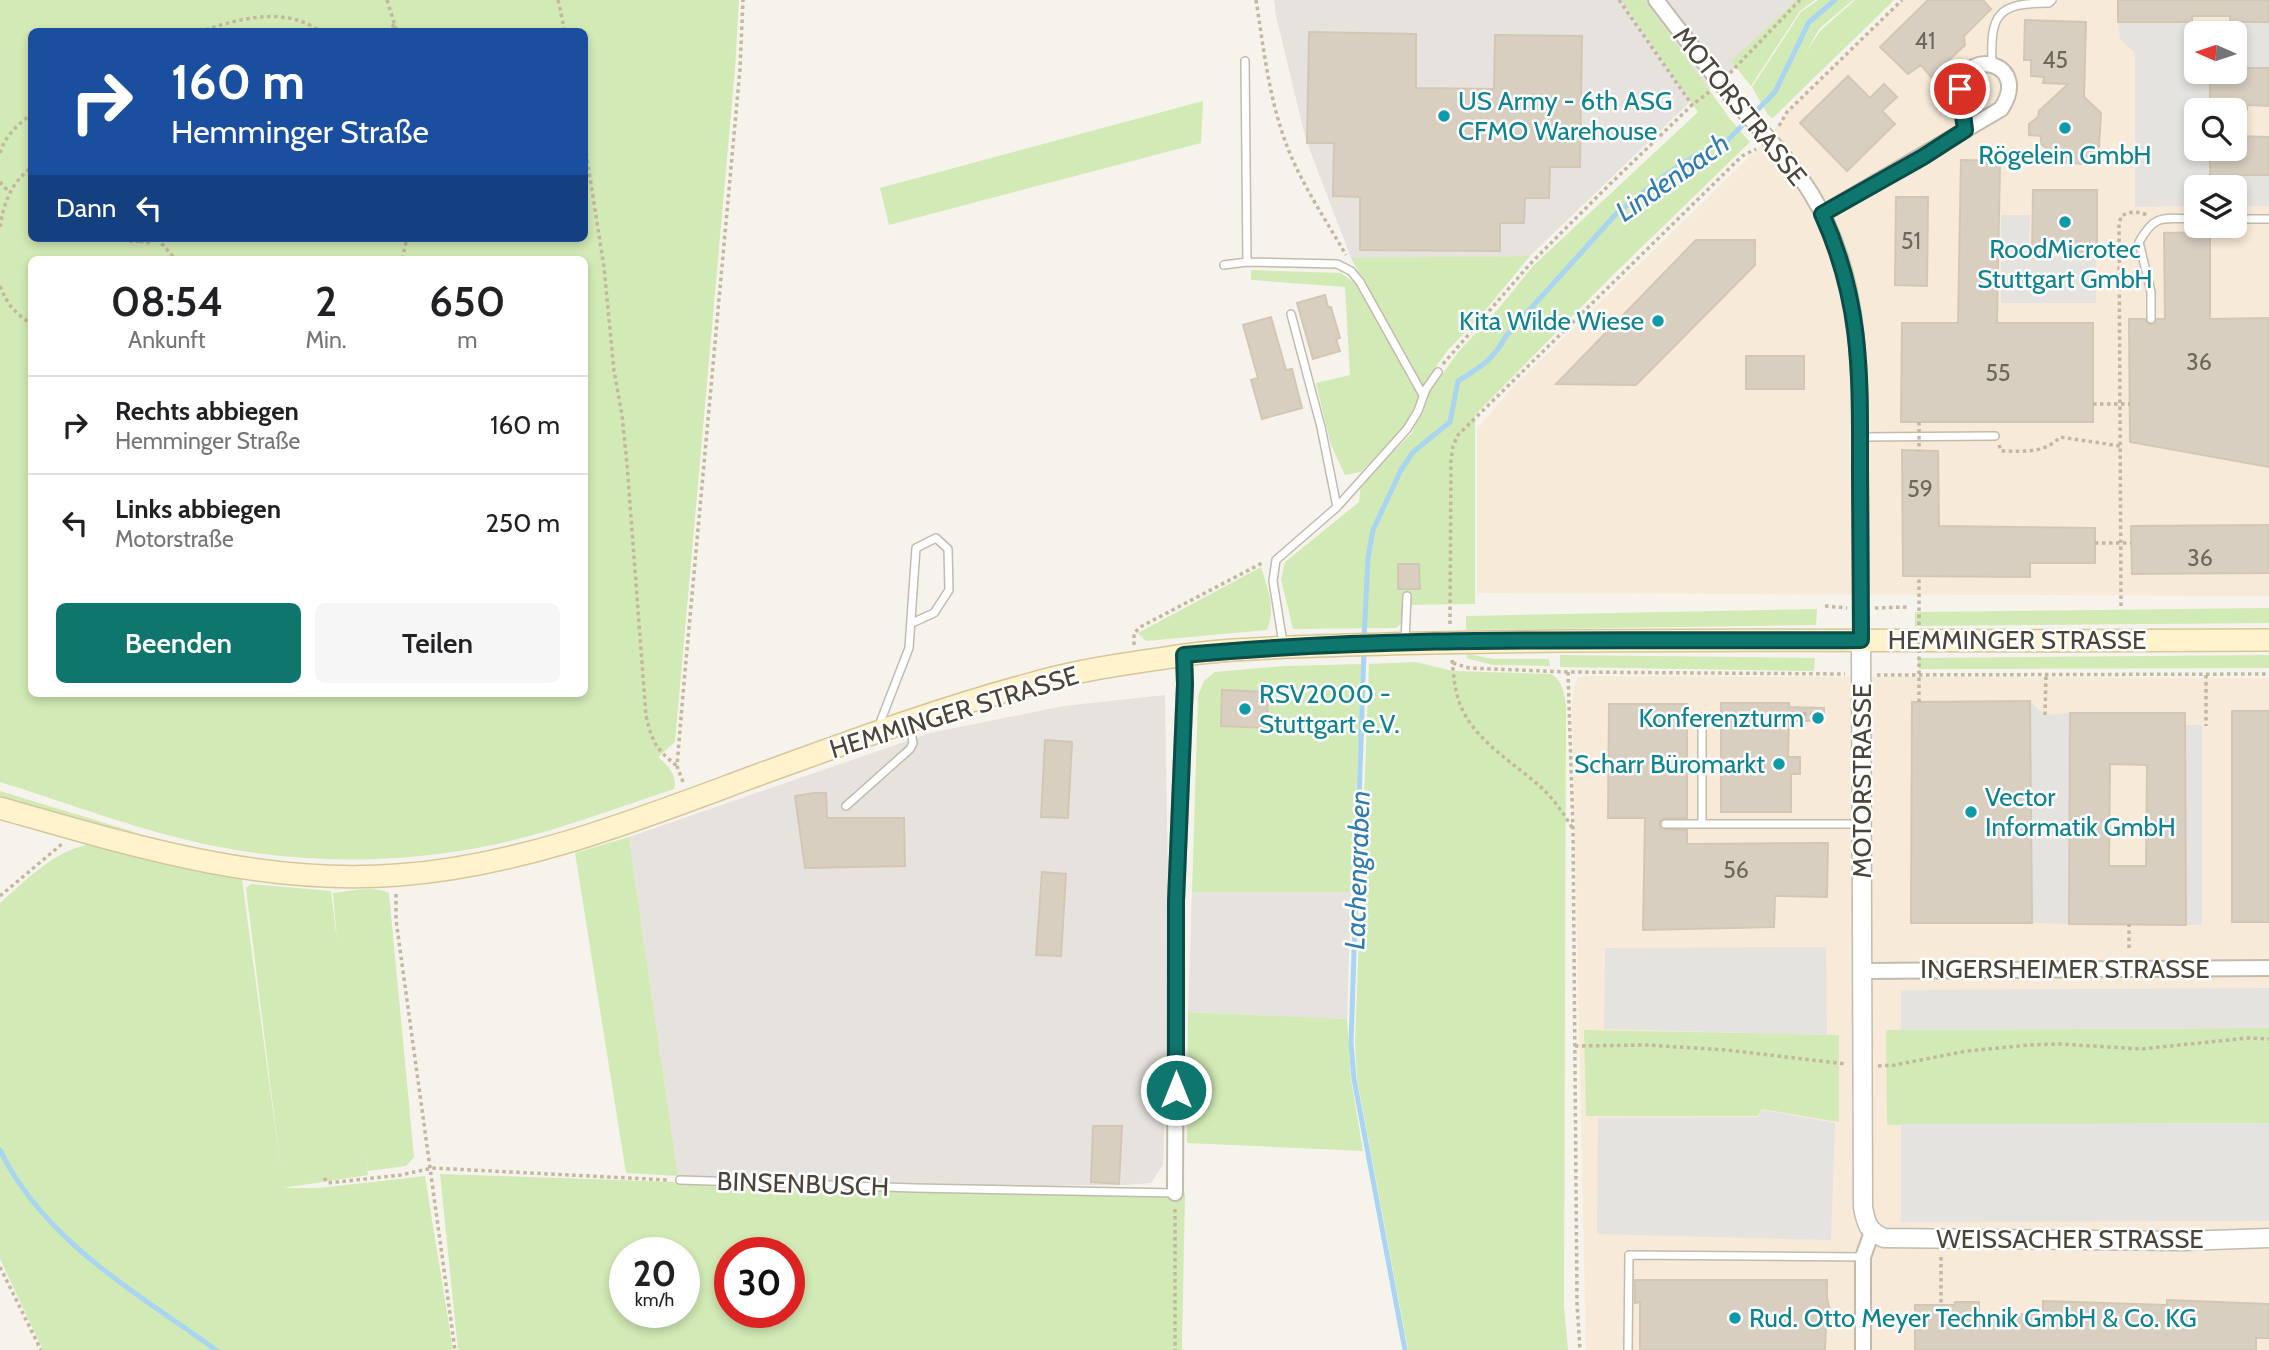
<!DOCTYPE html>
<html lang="de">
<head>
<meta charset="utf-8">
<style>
	:root { --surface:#fff; --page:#f6f6f6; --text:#202124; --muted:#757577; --line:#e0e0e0; --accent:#0f766e }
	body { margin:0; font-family:Cabin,sans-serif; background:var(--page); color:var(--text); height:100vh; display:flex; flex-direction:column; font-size:26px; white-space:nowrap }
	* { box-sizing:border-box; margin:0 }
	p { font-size:23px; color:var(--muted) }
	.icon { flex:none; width:38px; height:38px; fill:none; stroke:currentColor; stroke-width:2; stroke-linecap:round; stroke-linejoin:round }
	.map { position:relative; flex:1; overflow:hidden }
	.side { position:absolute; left:28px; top:256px; width:560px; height:441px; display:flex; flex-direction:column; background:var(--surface); border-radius:10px; box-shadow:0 4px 10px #0003 }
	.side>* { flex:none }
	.guide { position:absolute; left:28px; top:28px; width:560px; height:214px; border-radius:10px; box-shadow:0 4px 10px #0003; background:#1a4fa0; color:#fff; overflow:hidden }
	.needle { width:46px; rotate:273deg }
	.buttons { position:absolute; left:2184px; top:21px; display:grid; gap:14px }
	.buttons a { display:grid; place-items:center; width:63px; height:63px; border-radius:10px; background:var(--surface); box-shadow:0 4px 10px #0003; font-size:35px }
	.speed { position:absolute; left:609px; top:1237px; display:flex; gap:14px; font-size:35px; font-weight:700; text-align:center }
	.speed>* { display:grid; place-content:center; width:91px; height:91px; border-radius:50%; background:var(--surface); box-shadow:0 4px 10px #0003; line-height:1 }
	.speed small { font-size:18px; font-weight:400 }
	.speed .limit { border:10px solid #d22; background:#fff; color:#111 }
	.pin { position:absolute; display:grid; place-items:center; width:60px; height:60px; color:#fff; margin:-30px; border:4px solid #fff; border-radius:50%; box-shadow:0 2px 7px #0007 }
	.me { position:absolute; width:77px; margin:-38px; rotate:0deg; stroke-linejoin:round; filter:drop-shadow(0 0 5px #0008) }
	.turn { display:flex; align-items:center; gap:24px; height:147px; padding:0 28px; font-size:32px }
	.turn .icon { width:91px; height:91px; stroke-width:2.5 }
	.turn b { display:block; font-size:49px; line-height:60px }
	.then { display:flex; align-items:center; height:66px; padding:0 28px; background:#0003; gap:14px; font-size:26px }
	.eta { display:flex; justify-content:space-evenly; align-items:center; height:119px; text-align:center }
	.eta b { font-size:42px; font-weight:600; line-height:49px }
	.primary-button { display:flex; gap:14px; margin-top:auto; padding:14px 28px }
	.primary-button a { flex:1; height:80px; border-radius:10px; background:var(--accent); color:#fff; font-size:28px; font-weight:600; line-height:80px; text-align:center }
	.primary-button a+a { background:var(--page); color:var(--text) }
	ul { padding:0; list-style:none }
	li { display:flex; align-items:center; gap:21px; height:98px; padding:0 28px; border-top:2px solid var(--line) }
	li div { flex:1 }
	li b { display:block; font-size:26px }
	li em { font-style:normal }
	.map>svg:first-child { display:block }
	.commercial { fill:#f7ead8; fill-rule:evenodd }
	.industrial { fill:#e6e2dd }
	.green { fill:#d2eab5; fill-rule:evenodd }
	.parking { fill:#e5e3e0 }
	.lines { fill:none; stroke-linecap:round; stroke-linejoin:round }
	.stream { stroke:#a9d4f2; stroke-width:5 }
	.building { fill:#d8cfc1; stroke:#d3c7b4; stroke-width:2; fill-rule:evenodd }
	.service-casing { stroke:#c2bbae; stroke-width:10 }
	.minor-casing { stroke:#c2bbae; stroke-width:18 }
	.tertiary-casing { stroke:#c2bbae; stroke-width:21 }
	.secondary-casing { stroke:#d6c79b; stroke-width:24 }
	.path { stroke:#c4b79f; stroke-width:3.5; stroke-dasharray:3.5 3.5; stroke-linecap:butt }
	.service { stroke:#fff; stroke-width:7 }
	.minor { stroke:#fff; stroke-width:14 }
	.tertiary { stroke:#fff; stroke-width:18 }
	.secondary { stroke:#fff3cd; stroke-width:21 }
	.path-bridge { stroke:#c4b79f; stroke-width:3.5; stroke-dasharray:3.5 3.5; stroke-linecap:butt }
	.route-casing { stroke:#0a4d48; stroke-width:18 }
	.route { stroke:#0f766e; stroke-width:12 }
	.culture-dot { fill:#0f9aa8; stroke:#fff; stroke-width:2.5 }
	.labels { text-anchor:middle; stroke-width:5; stroke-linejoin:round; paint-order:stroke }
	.number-label { font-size:23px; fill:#6e675b }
	.culture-label { font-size:26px; fill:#0d838f; stroke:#fff; text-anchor:start }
	.street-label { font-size:26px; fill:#4b4439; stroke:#fff }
	.water-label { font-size:28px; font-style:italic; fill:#2e7ab2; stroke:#fff }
</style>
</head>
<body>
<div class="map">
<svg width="2269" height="1350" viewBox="0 0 2269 1350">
	<rect width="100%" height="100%" fill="#f6f3ec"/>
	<path class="commercial" d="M1902,0H2269V596L1477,593V429L1513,387L1769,138L1787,112ZM2196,33H2235V72H2196ZM2196,110H2235V149H2196ZM2196,187H2235V226H2196Z
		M1584,676L2269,678V1350H1586L1572,705L1574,686L1577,679Z"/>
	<path class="industrial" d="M1274,0H1800L1721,83L1693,99L1530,256L1351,258L1306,140L1276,16Z
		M1165,695L1170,1009L1163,1165L1151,1183L1125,1185L1008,1186L678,1176L629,837L930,733L1064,706Z
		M1192,892H1351L1347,1019L1188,1012Z"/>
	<path class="green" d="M0,0H739L735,69L675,742L658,757C667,765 678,775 674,789C614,809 554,832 492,845C393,866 286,864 187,840C124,825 62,801 0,782ZM32,32H584V238H32ZM584,259V693H32V259Z
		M1622,0H1645L1730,119L1750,142L1612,276L1475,415V604L1405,605L1403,621L1396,628L1293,629L1281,579L1285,562L1359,502L1361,484L1412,433L1428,394L1459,351L1499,308L1533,266L1698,112Z
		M1797,0H1815L1800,11L1751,86L1731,61Z
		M1818,0H1853L1819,29L1805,54L1820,31L1855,0H1894L1773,118L1768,115L1752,87L1801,12Z
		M1203,101L1201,143L889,225L880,188Z
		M1530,256L1479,318L1448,350L1422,386L1351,258Z
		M1251,270L1341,273L1355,283L1420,396L1404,427L1361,472L1345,475L1331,445L1316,383L1350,375L1345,287L1251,280Z
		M1261,567C1268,589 1276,608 1267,630L1146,641L1138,633Z
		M2269,608V623L1915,626V612Z
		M1817,609L1816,625L1466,630V616Z
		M1468,654L1493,659H1549L1550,666L1493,665L1466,658Z
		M1560,655L1815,658L1814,671L1560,667Z
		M2269,655V668L1919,669L1917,658Z
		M1416,662L1453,671L1552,674C1563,683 1564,692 1566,705L1564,1306L1568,1350H1408L1357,1079L1355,1043L1369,664Z
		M1363,664L1351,892H1192L1198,696L1204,681L1215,672L1285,666Z
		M0,791L131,831L149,839L0,798Z
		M629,837L678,1176L626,1173L575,853Z
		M90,844L167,865L242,879L281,1171L246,888L251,884L331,891L337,941L333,893C351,891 372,885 389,893L414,1157L406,1166L368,1171L365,1148L368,1175L283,1188H319L425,1176L453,1350H43L0,1259V903C29,878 52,852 90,844Z
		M1188,1012L1347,1019L1351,1079L1363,1151L1187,1143Z
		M2269,1028V1123L1887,1125L1886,1030Z
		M1584,1030L1839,1035V1122L1762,1109L1758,1116H1586Z
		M440,1174L915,1190L1185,1193L1182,1350H458ZM625,1253H684V1312H625ZM730,1253H789V1312H730Z"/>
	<path class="parking" d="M2118,22H2269V68H2235V33H2196V72H2210V110H2196V149H2210V175H2269V206H2235V187H2196V206L2135,207V53L2120,39Z
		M2001,215H2030L2029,256L2096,257V303H2001Z
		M2030,701L2045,715L2070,713L2069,924L2032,923Z
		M2185,725H2202V925H2186Z
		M1826,947L1827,1035L1604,1029L1605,948Z
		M2269,988V1028L1901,1030V990Z
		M1762,1110L1835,1123L1831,1240L1597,1234L1598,1118L1759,1117Z
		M2269,1123V1221L1901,1222V1124Z"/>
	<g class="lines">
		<path class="stream" d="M1364,638L1368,558L1373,530L1401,470L1413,452L1450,422L1458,381C1481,367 1493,360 1506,336L1616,214L1664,176L1699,153L1726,142L1775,92L1809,22L1835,0
			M1364,651L1351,1043L1354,1079L1405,1350
			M0,1150C44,1241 137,1293 216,1350"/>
	</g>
	<path class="building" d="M1928,0H1983L1991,9L1964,36L1965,45L1931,77L1921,65L1908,74L1880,47Z
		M2118,0H2269V22H2230V16H2192V22H2118Z
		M2025,20L2086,22L2084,97L2101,113L2099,147L2087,164L2051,162L2052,153L2041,144V136L2029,135V124L2038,117L2039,111L2068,84L2043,83L2044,77L2031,76V60H2024Z
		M1309,32L1416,34V88L1494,89L1495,35L1582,36L1580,167H1550L1549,198H1525L1524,223H1500V251L1360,250V197L1333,196L1334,143H1307Z
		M2235,68H2269V106L2247,105V110H2210V72H2235Z
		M1848,76L1870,98L1884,84L1897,97L1882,111L1895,124L1847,171L1800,123Z
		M2235,136L2269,137V175H2210V149H2235Z
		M1961,160L2000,161L1997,323H2093V422H1901L1902,323H1958Z
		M2033,190H2097V253H2032Z
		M1896,197H1928L1927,286L1895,285Z
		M2210,232V319L2269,318V467L2130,442L2129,319H2145L2150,325L2155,324L2157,319H2165L2164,233Z
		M1696,240H1755V265L1636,385L1556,384Z
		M1325,295L1328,307H1331L1340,338L1336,339L1340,351L1313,359L1297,303Z
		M1271,317L1286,370L1292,369L1302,408L1262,419L1251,380L1258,378L1243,325Z
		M1746,356H1804V389H1746Z
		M1902,450L1938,451L1939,526L2095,528V563H2030V577L1903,576Z
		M2269,525V573L2132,574L2131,526Z
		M1398,564H1419L1420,589H1398Z
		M1222,690L1268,692L1267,728L1221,726Z
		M2030,701L2032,923H1911L1912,702Z
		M1721,703H1789V707L1824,708V721H1789L1788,757H1800V774H1791V812H1721Z
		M1609,704H1687V818H1663L1659,823L1661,829L1687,830V844L1828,843L1827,897L1775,896L1774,927L1643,930L1645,818H1608Z
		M2232,711H2269V922H2232Z
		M2070,713H2185L2186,925L2069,924ZM2110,764L2147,765L2146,866H2109Z
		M1045,740L1072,742L1068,818L1041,817Z
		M814,793H826L827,818H904L905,866L805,868L795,796Z
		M1042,872L1066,874L1061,956L1036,955Z
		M1093,1126H1122L1119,1184L1091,1182Z
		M1635,1280H1827V1298L1831,1314L1826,1329L1825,1350H1640V1302L1635,1303Z
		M2167,1300L2269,1304V1338H2256V1350H1915V1305H1954L1955,1302H1979V1314H2043V1301L2167,1305Z"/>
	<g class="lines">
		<g class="service-casing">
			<path id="service" d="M1245,61L1247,262L1337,264L1351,271L1360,282L1423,395
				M1992,64C1990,13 1998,3 2049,3L2052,0
				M2235,219H2269
				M1224,265L1247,262
				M1291,314L1321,427L1337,507
				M2151,319V292L2139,242C2156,212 2164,219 2196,219
				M1860,437L1995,436
				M1405,642L1407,596
				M1283,643L1273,581L1276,560L1337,507L1407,429L1418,411L1426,389L1438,372
				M1702,717V824
				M884,729L881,720L909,648L916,548L936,538L948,549L949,590L934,613L912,623
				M846,806L910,749L913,743L910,725
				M1665,824H1860
				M680,1180L914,1188L1175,1193
				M1628,1350L1629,1255L1863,1257"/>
		</g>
		<g class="minor-casing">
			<path id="minor" d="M1656,0C1682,34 1708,68 1735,101C1761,131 1791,161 1812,195C1862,277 1860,372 1860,464C1861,523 1861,581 1861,640
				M1822,214L2001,109C2031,64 1968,47 1960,86C1958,100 1963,116 1965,130
				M1862,971L2269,968
				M1175,1193L1176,901L1185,684L1184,655
				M1863,1350V1257L1872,1232"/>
		</g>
		<g class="tertiary-casing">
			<path id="tertiary" d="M1861,640L1863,1207C1866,1224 1868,1231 1884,1238L2183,1241L2269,1238"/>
		</g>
		<g class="secondary-casing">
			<path id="secondary" d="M0,808C130,845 262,886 398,875C522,866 639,819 755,776C846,743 937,709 1030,684C1078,670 1129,663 1178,656C1224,649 1271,648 1317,646C1398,643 1479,642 1561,641C1797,639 2033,642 2269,640"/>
		</g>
		<path class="path" d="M387,0L397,32
			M558,0L565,32
			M1256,0C1263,44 1268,90 1282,132C1296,176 1323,215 1346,255
			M1619,0L1692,105
			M199,32C237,19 285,5 321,32
			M387,32L395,24
			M1730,73L1800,0
			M1779,126L1787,112L1902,0
			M584,139L604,267L614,371L622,415L627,464L646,716C653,743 655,748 677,766
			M0,153C5,136 18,124 32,114
			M0,182L9,192
			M0,227C4,202 11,183 32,167
			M123,238L133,242
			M134,238L133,242L140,241L142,238
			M157,238L175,259
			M140,241L147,243L154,238
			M402,259L407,238
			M0,286C7,304 15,314 32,324
			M1443,364L1530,264L1609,185L1692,105L1709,92
			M1999,445L2001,451C2023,451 2044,454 2060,437L2120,446
			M1825,606L1847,608
			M2121,606L2119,226L2121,216C2131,211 2137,211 2147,215
			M1875,608L1908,607
			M1450,624L1451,460L1453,446L1458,435L1742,156L1756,149
			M1134,645V633L1142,626L1264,562
			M1452,660C1454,679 1455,696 1464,713C1481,745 1517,765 1543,789C1555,801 1564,814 1573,829
			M1453,663L1469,668L1568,672L1845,674
			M1568,672L1573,829L1577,1303L1580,1350
			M1877,675L2269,674
			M2206,675V726
			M1789,714H1811
			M2045,715L2046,675
			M683,782L677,766L683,694L740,69L743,0
			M396,894V920L455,1350
			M0,896L62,844
			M2129,948V924
			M1575,1046L1646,1045L1727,1050L1846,1064
			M1878,1066L1895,1065L1967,1051L2029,1045L2059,1044L2141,1049L2248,1038L2269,1039
			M324,1178L328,1183L401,1175L432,1168L668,1180
			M1175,1209V1350
			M1941,1257V1305
			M0,1267L41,1350"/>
		<use href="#service" class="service"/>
		<use href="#minor" class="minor"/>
		<use href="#tertiary" class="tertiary"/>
		<use href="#secondary" class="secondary"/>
		<path class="path-bridge" d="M2093,404H2130
			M1919,422V451
			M2095,543H2131
			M1919,702V576"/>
	</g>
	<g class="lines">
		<g class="route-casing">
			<path id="route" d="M1176,1090V901L1185,684L1184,655C1409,634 1636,642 1861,640C1861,585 1860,529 1860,474C1860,378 1863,304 1822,214L1923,157L1965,130L1960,89"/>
		</g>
		<use href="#route" class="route"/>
	</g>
	<g class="culture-dot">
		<circle cx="1444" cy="116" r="7"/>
		<circle cx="2065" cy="128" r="7"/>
		<circle cx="2065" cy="222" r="7"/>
		<circle cx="1658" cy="321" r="7"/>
		<circle cx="1245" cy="709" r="7"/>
		<circle cx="1818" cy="718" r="7"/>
		<circle cx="1779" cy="764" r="7"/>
		<circle cx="1971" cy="812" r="7"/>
		<circle cx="1735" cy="1318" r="7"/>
	</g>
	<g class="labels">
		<g class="number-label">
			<text x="1925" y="49">41</text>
			<text x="2055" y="68">45</text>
			<text x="1911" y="249">51</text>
			<text x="2199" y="370">36</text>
			<text x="1998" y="381">55</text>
			<text x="1920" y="497">59</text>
			<text x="2200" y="566">36</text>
			<text x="1736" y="878">56</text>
		</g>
		<g class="culture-label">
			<text x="1458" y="110">US Army - 6th ASG<tspan x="1458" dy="30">CFMO Warehouse</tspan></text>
			<text x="2065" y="164" text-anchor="middle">Rögelein GmbH</text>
			<text x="2065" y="258" text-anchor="middle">RoodMicrotec<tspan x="2065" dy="30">Stuttgart GmbH</tspan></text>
			<text x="1644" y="330" text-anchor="end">Kita Wilde Wiese</text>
			<text x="1259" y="703">RSV2000 -<tspan x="1259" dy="30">Stuttgart e.V.</tspan></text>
			<text x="1804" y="727" text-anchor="end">Konferenzturm</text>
			<text x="1765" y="773" text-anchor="end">Scharr Büromarkt</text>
			<text x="1985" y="806">Vector<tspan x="1985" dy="30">Informatik GmbH</tspan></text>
			<text x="1749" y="1327">Rud. Otto Meyer Technik GmbH &amp; Co. KG</text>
		</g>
		<g class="street-label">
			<text transform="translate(1740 106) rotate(51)" y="9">MOTORSTRASSE</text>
			<text x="2017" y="649">HEMMINGER STRASSE</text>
			<text transform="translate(954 712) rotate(-17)" y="9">HEMMINGER STRASSE</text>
			<text transform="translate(1862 781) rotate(-90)" y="9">MOTORSTRASSE</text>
			<text x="2065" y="978">INGERSHEIMER STRASSE</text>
			<text transform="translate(803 1184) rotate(2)" y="9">BINSENBUSCH</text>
			<text x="2070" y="1248">WEISSACHER STRASSE</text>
		</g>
		<g class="water-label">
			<text transform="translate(1672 177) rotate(-35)" y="10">Lindenbach</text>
			<text transform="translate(1357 870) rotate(-88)" y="10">Lachengraben</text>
		</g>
	</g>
</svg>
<div class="buttons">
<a><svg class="needle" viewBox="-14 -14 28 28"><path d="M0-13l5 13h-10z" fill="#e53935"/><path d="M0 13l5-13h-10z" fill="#757577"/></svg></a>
<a><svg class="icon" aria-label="search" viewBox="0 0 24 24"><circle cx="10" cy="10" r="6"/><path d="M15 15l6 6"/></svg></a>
<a><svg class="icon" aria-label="layers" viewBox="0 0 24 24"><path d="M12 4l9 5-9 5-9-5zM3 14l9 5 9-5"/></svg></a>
</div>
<div class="speed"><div>20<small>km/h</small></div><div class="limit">30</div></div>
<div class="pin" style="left:1960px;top:89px;background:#d93025"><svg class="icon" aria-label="arrive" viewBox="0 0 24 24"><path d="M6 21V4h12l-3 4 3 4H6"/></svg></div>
<svg class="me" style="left:1176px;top:1090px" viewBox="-20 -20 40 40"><circle r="17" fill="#0f766e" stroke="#fff" stroke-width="3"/><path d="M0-11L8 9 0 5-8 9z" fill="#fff"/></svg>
<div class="guide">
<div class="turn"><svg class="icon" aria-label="right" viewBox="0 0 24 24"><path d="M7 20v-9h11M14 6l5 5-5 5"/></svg><div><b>160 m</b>Hemminger Straße</div></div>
<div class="then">Dann<svg class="icon" aria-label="left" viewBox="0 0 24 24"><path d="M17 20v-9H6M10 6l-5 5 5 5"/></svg></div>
</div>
<section class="side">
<div class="eta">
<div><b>08:54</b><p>Ankunft</p></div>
<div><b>2</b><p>Min.</p></div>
<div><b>650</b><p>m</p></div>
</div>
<ul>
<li><svg class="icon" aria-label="right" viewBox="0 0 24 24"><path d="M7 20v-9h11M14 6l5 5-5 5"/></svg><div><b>Rechts abbiegen</b><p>Hemminger Straße</p></div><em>160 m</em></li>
<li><svg class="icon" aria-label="left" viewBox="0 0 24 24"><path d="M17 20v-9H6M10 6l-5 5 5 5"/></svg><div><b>Links abbiegen</b><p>Motorstraße</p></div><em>250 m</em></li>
</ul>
<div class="primary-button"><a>Beenden</a><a>Teilen</a></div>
</section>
</div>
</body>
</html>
